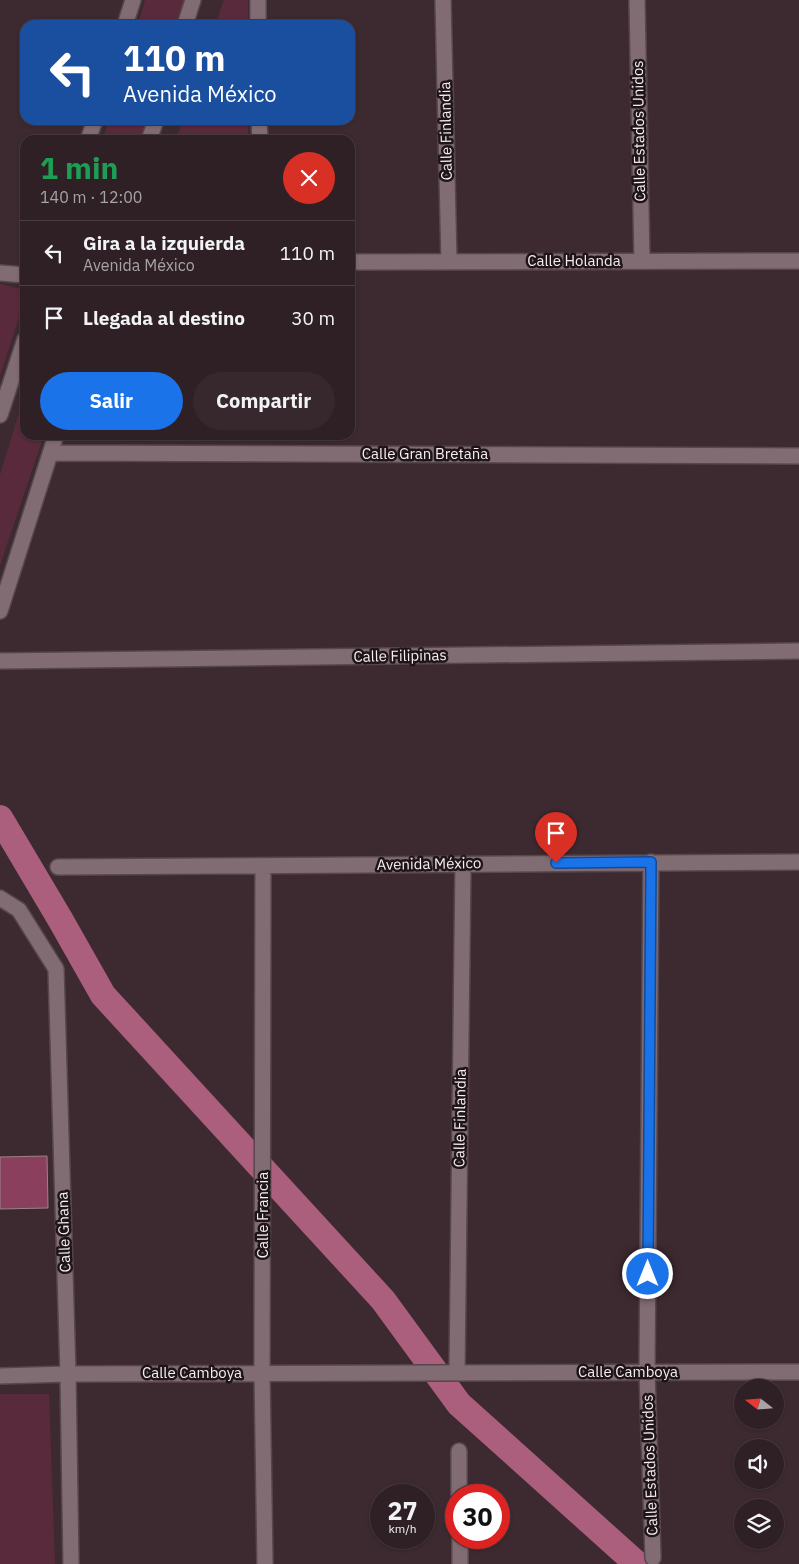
<!DOCTYPE html>
<html lang="es">
<head>
<meta charset="utf-8">
<style>
	:root { --surface:#2e2024; --page:#36282c; --text:#f1f3f6; --muted:#a7a3a6; --line:#493e41; --accent:#1a73e8 }
	body { margin:0; font-family:"IBM Plex Sans",sans-serif; background:var(--page); color:var(--text); height:100vh; display:flex; flex-direction:column; font-size:19px; white-space:nowrap }
	* { box-sizing:border-box; margin:0 }
	p { font-size:16px; color:var(--muted) }
	.icon { flex:none; width:28px; height:28px; fill:none; stroke:currentColor; stroke-width:2; stroke-linecap:round; stroke-linejoin:round }
	.map { position:relative; flex:1; overflow:hidden }
	.drawer { position:absolute; left:20px; top:135px; width:335px; height:305px; display:flex; flex-direction:column; background:var(--surface); border-radius:15px; box-shadow:0 1px 4px #0004,0 0 0 1px var(--line) }
	.drawer>* { flex:none }
	.guide { position:absolute; left:20px; top:20px; width:335px; height:105px; border-radius:15px; box-shadow:0 1px 4px #0004,0 0 0 1px var(--line); background:#1a4fa0; color:#fff; overflow:hidden }
	.needle { width:32px; rotate:287deg }
	.buttons { position:absolute; left:734px; top:1379px; display:grid; gap:10px }
	.buttons a { display:grid; place-items:center; width:50px; height:50px; border-radius:50%; background:var(--surface); box-shadow:0 1px 4px #0004,0 0 0 1px var(--line); font-size:25px }
	.speed { position:absolute; left:370px; top:1484px; display:flex; gap:10px; font-size:25px; font-weight:700; text-align:center }
	.speed>* { display:grid; place-content:center; width:65px; height:65px; border-radius:50%; background:var(--surface); box-shadow:0 1px 4px #0004,0 0 0 1px var(--line); line-height:1 }
	.speed small { font-size:12px; font-weight:400 }
	.speed .limit { border:8px solid #d22; background:#fff; color:#111 }
	.pin { position:absolute; display:grid; place-items:center; width:42px; height:42px; color:#fff; margin:-51px -21px; border-radius:50% 50% 50% 0; rotate:-45deg; box-shadow:0 0 5px #0007 }
	.pin .icon { rotate:45deg }
	.me { position:absolute; width:55px; margin:-28px; rotate:0deg; stroke-linejoin:round; filter:drop-shadow(0 0 4px #0008) }
	.turn { display:flex; align-items:center; gap:18px; height:105px; padding:0 20px; font-size:22px }
	.turn .icon { width:65px; height:65px; stroke-width:2.5 }
	.turn b { display:block; font-size:35px; line-height:42px }
	.round { display:grid; place-items:center; flex:none; width:52px; height:52px; border-radius:26px; background:var(--page) }
	.head { display:flex; align-items:center; justify-content:space-between; height:85px; padding:0 20px }
	h1 { font-size:30px; font-weight:700; line-height:38px; color:#1e9e55 }
	.cta { display:flex; gap:10px; margin-top:auto; padding:10px 20px }
	.cta a { flex:1; height:58px; border-radius:30px; background:var(--accent); color:#fff; font-size:20px; font-weight:700; line-height:58px; text-align:center }
	.cta a+a { background:var(--page); color:var(--text) }
	ul { padding:0; list-style:none }
	li { display:flex; align-items:center; gap:15px; height:65px; padding:0 20px; border-top:1px solid var(--line) }
	li div { flex:1 }
	li b { display:block; font-size:19px }
	li em { font-style:normal }
	.map>svg:first-child { display:block }
	.green { fill:#592a3c }
	.lines { fill:none; stroke-linecap:round; stroke-linejoin:round }
	.canal { stroke:#ac5f7c; stroke-width:26 }
	.building { fill:#8a405d; stroke:#9a838a }
	.minor-casing { stroke:#56474c; stroke-width:18 }
	.minor { stroke:#826c73; stroke-width:15 }
	.route-casing { stroke:#114b97; stroke-width:12 }
	.route { stroke:#1a73e8; stroke-width:9 }
	.labels { text-anchor:middle; stroke-width:5; stroke-linejoin:round; paint-order:stroke }
	.street-label { font-size:15px; fill:#f9edf0; stroke:#1e1518 }
</style>
</head>
<body>
<div class="map">
<svg width="799" height="1564" viewBox="0 0 799 1564">
	<rect width="100%" height="100%" fill="#3d2a30"/>
	<path class="green" d="M145,0H190L182,25H138Z
		M224,0H248V25H215Z
		M109,120H150L143,140H103Z
		M183,120H248V140H176Z
		M0,284L25,290V299L0,376Z
		M25,393V435H44L0,565V475Z
		M0,1394H49L55,1564H0Z"/>
	<g class="lines">
		<path class="canal" d="M0,818L60,919L103,995L383,1300L459,1404L637,1564"/>
	</g>
	<path class="building" d="M47,1156L48,1208L0,1209V1157Z"/>
	<g class="lines">
		<g class="minor-casing">
			<path id="minor" d="M258,0V25
				M443,0L449,262
				M637,0L642,261
				M125,25L133,0
				M185,25L193,0
				M259,120L260,140
				M88,140L95,120
				M149,140L156,120
				M350,262L799,261
				M0,273L25,275
				M0,415L25,339
				M51,453L799,456
				M0,611L56,435
				M0,661L799,651
				M651,862L647,1372L653,1558
				M263,866L262,1373L265,1564
				M58,867L799,862
				M0,898L19,910L56,969L68,1374L71,1564
				M457,1372L463,864
				M0,1376L68,1374L799,1372
				M459,1451V1495
				M460,1538V1564"/>
		</g>
		<use href="#minor" class="minor"/>
	</g>
	<g class="lines">
		<g class="route-casing">
			<path id="route" d="M556,863L651,862L648,1274"/>
		</g>
		<use href="#route" class="route"/>
	</g>
	<g class="labels">
		<g class="street-label">
			<text transform="translate(446 131) rotate(-91)" y="5">Calle Finlandia</text>
			<text transform="translate(639 131) rotate(-91)" y="5">Calle Estados Unidos</text>
			<text x="574" y="266">Calle Holanda</text>
			<text x="425" y="459">Calle Gran Bretaña</text>
			<text transform="translate(400 656) rotate(-1)" y="5">Calle Filipinas</text>
			<text transform="translate(429 864) rotate(-1)" y="5">Avenida México</text>
			<text transform="translate(460 1118) rotate(-89)" y="5">Calle Finlandia</text>
			<text transform="translate(263 1215) rotate(-90)" y="5">Calle Francia</text>
			<text transform="translate(64 1232) rotate(-92)" y="5">Calle Ghana</text>
			<text x="628" y="1377">Calle Camboya</text>
			<text x="192" y="1378">Calle Camboya</text>
			<text transform="translate(650 1465) rotate(-92)" y="5">Calle Estados Unidos</text>
		</g>
	</g>
</svg>
<div class="buttons">
<a><svg class="needle" viewBox="-14 -14 28 28"><path d="M0-13l5 13h-10z" fill="#e53935"/><path d="M0 13l5-13h-10z" fill="#a7a3a6"/></svg></a>
<a><svg class="icon" aria-label="sound" viewBox="0 0 24 24"><path d="M4 9h4l5-4v14l-5-4H4zM17 9q2 3 0 6"/></svg></a>
<a><svg class="icon" aria-label="layers" viewBox="0 0 24 24"><path d="M12 4l9 5-9 5-9-5zM3 14l9 5 9-5"/></svg></a>
</div>
<div class="speed"><div>27<small>km/h</small></div><div class="limit">30</div></div>
<div class="pin" style="left:556px;top:863px;background:#d93025"><svg class="icon" aria-label="arrive" viewBox="0 0 24 24"><path d="M6 21V4h12l-3 4 3 4H6"/></svg></div>
<svg class="me" style="left:648px;top:1274px" viewBox="-20 -20 40 40"><circle r="17" fill="#1a73e8" stroke="#fff" stroke-width="3"/><path d="M0-11L8 9 0 5-8 9z" fill="#fff"/></svg>
<div class="guide">
<div class="turn"><svg class="icon" aria-label="left" viewBox="0 0 24 24"><path d="M17 20v-9H6M10 6l-5 5 5 5"/></svg><div><b>110 m</b>Avenida México</div></div>
</div>
<section class="drawer">
<div class="head"><div><h1>1 min</h1><p>140 m · 12:00</p></div><a class="round" style="background:#d93025;color:#fff"><svg class="icon" aria-label="close" viewBox="0 0 24 24"><path d="M6 6l12 12M18 6L6 18"/></svg></a></div>
<ul>
<li><svg class="icon" aria-label="left" viewBox="0 0 24 24"><path d="M17 20v-9H6M10 6l-5 5 5 5"/></svg><div><b>Gira a la izquierda</b><p>Avenida México</p></div><em>110 m</em></li>
<li><svg class="icon" aria-label="arrive" viewBox="0 0 24 24"><path d="M6 21V4h12l-3 4 3 4H6"/></svg><div><b>Llegada al destino</b></div><em>30 m</em></li>
</ul>
<div class="cta"><a>Salir</a><a>Compartir</a></div>
</section>
</div>
</body>
</html>
